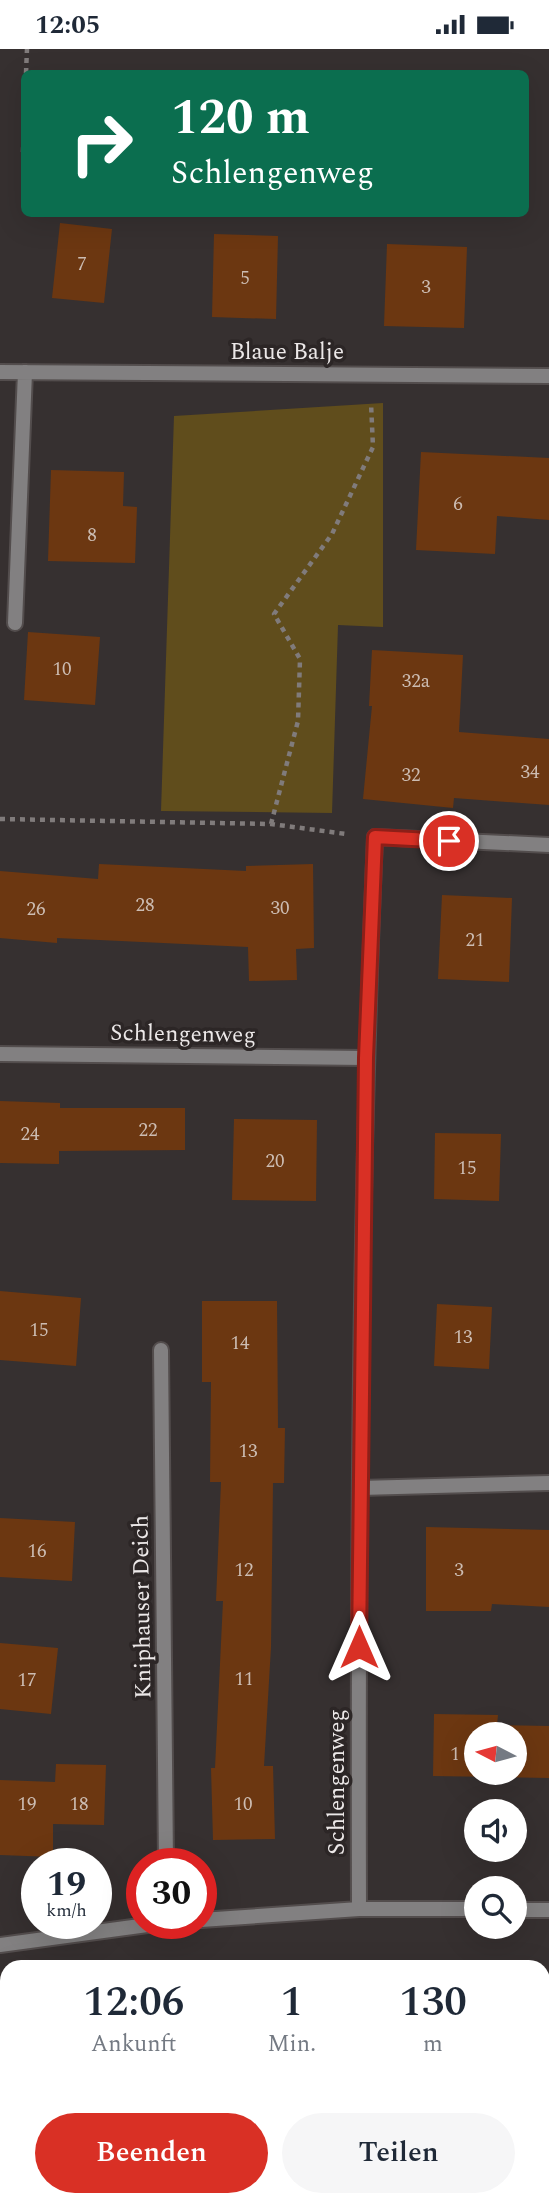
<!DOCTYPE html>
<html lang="de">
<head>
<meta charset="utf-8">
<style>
	:root { --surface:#fff; --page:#f6f6f7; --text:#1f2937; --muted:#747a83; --accent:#d93025 }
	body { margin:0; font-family:Spectral,serif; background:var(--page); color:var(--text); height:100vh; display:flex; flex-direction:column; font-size:26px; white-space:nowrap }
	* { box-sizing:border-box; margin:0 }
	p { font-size:23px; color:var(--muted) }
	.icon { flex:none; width:38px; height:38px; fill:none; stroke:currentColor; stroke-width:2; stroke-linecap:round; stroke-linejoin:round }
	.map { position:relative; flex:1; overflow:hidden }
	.drawer { position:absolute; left:0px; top:1911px; width:550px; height:247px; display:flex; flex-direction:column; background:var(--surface); border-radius:21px 21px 0 0; box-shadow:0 7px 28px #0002 }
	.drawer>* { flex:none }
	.guide { position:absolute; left:21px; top:21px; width:508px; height:147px; border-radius:10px; box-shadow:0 7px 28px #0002; background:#0b6e4f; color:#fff; overflow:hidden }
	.needle { width:46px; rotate:276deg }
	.fabs { position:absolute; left:464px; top:1673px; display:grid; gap:14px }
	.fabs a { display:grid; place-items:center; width:63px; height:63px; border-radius:50%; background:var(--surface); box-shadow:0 7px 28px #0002; font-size:35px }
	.speed { position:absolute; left:21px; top:1799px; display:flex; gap:14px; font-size:35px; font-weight:700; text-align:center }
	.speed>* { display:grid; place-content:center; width:91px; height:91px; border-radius:50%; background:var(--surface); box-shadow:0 7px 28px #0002; line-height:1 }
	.speed small { font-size:18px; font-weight:400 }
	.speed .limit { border:10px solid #d22; background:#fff; color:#111 }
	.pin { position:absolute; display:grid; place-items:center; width:60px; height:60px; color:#fff; margin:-30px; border:4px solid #fff; border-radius:50%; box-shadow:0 2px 7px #0007 }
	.me { position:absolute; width:77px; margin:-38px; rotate:0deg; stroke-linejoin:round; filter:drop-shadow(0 0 5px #0008) }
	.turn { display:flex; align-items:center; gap:24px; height:147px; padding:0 35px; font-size:32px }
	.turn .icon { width:91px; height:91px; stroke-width:2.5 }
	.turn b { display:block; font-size:49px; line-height:60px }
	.eta { display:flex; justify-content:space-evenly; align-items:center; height:119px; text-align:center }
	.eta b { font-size:42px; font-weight:600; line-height:49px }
	.primary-button { display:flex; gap:14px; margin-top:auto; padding:14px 35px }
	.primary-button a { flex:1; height:80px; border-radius:42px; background:var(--accent); color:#fff; font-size:28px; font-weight:600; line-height:80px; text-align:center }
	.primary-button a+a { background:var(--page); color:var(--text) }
	.status { display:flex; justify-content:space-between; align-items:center; height:49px; padding:0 35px; background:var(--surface); direction:ltr }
	.status svg { height:19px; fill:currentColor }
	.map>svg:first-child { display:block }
	.green { fill:#604d1c }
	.building { fill:#6c3711; fill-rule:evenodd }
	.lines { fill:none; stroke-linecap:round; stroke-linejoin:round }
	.street-casing { stroke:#534d4d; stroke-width:18 }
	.path { stroke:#807b7b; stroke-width:4.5; stroke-dasharray:5 5; stroke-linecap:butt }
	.street { stroke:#828081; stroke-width:14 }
	.route-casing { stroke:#8d1f18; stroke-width:18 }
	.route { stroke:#d93025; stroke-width:12 }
	.labels { text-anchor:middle; stroke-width:7; stroke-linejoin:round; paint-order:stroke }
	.number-label { font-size:19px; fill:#ccbcb2 }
	.street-label { font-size:23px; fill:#ece8e8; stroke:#2c2626 }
</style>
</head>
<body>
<div class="status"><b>12:05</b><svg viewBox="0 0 49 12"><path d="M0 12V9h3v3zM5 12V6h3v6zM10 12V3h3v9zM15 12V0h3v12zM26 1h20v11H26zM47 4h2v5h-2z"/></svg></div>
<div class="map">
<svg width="549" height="2157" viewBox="0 0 549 2157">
	<rect width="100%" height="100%" fill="#363030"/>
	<path class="green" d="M383,354V578L338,576L332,764L161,762L174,367Z"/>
	<path class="building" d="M60,174L112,180L104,254L52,249Z
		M214,185L278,187L276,270L212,268Z
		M387,195L467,198L464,279L384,277Z
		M421,403L549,409V471L497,467L495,505L416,501Z
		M51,421L124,423L123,457L137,458L135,514L48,512Z
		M28,583L100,588L95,656L24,651Z
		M372,601L463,606L459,683L549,690V756L454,749L453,759L363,750L372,657H369Z
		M99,815L246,822V817L313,815L314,899L296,900L297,931L249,932L248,898L57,889V894L0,889V822L98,830Z
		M442,846L512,849L509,933L438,930Z
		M0,1052L60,1054V1059H185V1101L59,1102V1115L0,1114Z
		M234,1070L317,1071L316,1152L232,1151Z
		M435,1084L501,1085L499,1152L434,1150Z
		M0,1242L81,1249L76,1317L0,1311Z
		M202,1252H277L278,1379H285L284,1434H273L271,1598L264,1717H273L275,1790L213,1791L211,1719H215L223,1552H216L221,1433H210L211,1333H202Z
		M437,1255L492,1258L489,1320L434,1317Z
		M0,1469L75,1473L72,1532L0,1528Z
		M426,1478L549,1481V1558L492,1555L491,1562H426Z
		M0,1594L58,1599L51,1665L0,1660Z
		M434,1665L498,1666L497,1676L549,1677V1729L433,1727ZM476,1685H514V1724H476Z
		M56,1715L106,1716L104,1776L53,1775V1808L0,1806V1731L55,1733Z"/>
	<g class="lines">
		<g class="street-casing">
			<path id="street" d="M0,323L549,327
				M15,574L25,323
				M0,1005L366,1009
				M161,1301L166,1815
				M360,1439L549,1434
				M359,1860C358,1503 360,1145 375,788L549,796
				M514,1861H549
				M201,1871L359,1860H476
				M0,1896L162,1874"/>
		</g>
		<path class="path" d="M26,24L27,0
			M23,103L24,73
			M0,770L271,775L346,785
			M271,775L298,672L300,610L274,565L332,485L373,398L371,354"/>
		<use href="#street" class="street"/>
	</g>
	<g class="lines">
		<g class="route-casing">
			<path id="route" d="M359,1598L366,1009L375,788L449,792"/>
		</g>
		<use href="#route" class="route"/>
	</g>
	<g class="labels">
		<g class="number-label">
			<text x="82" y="221">7</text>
			<text x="245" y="235">5</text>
			<text x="426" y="244">3</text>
			<text x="458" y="461">6</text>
			<text x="92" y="492">8</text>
			<text x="62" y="626">10</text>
			<text x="416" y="638">32a</text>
			<text x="530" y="729">34</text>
			<text x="411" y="732">32</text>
			<text x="145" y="862">28</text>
			<text x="280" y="865">30</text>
			<text x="36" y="866">26</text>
			<text x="475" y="897">21</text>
			<text x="148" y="1087">22</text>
			<text x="30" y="1091">24</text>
			<text x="275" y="1118">20</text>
			<text x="467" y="1125">15</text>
			<text x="39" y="1287">15</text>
			<text x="463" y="1294">13</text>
			<text x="240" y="1300">14</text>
			<text x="248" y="1408">13</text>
			<text x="37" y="1508">16</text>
			<text x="244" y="1527">12</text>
			<text x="459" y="1527">3</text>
			<text x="244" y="1636">11</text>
			<text x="27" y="1637">17</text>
			<text x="455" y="1711">1</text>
			<text x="27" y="1761">19</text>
			<text x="79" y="1761">18</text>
			<text x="243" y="1761">10</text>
		</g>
		<g class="street-label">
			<text x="287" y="310">Blaue Balje</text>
			<text transform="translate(183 984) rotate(1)" y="8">Schlengenweg</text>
			<text transform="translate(141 1558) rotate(-91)" y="8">Kniphauser Deich</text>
			<text transform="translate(336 1733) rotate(-90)" y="8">Schlengenweg</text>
		</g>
	</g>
</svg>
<div class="fabs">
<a><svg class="needle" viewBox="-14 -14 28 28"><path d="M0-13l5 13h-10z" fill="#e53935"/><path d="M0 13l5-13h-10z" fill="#747a83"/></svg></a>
<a><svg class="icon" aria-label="sound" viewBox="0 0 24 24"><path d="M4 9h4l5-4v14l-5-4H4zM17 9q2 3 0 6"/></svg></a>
<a><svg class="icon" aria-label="search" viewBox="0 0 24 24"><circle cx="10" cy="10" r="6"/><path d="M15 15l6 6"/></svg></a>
</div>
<div class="speed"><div>19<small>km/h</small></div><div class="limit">30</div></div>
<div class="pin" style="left:449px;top:792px;background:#d93025"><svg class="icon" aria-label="arrive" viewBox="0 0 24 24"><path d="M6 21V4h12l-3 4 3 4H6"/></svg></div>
<svg class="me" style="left:359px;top:1598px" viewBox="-20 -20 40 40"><path d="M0-17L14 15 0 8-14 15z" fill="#d93025" stroke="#fff" stroke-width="4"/></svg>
<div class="guide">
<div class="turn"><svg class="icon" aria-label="right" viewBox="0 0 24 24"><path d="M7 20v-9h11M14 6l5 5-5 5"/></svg><div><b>120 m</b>Schlengenweg</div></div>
</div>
<section class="drawer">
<div class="eta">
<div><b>12:06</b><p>Ankunft</p></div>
<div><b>1</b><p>Min.</p></div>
<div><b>130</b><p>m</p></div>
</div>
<div class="primary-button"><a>Beenden</a><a>Teilen</a></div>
</section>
</div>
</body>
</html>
